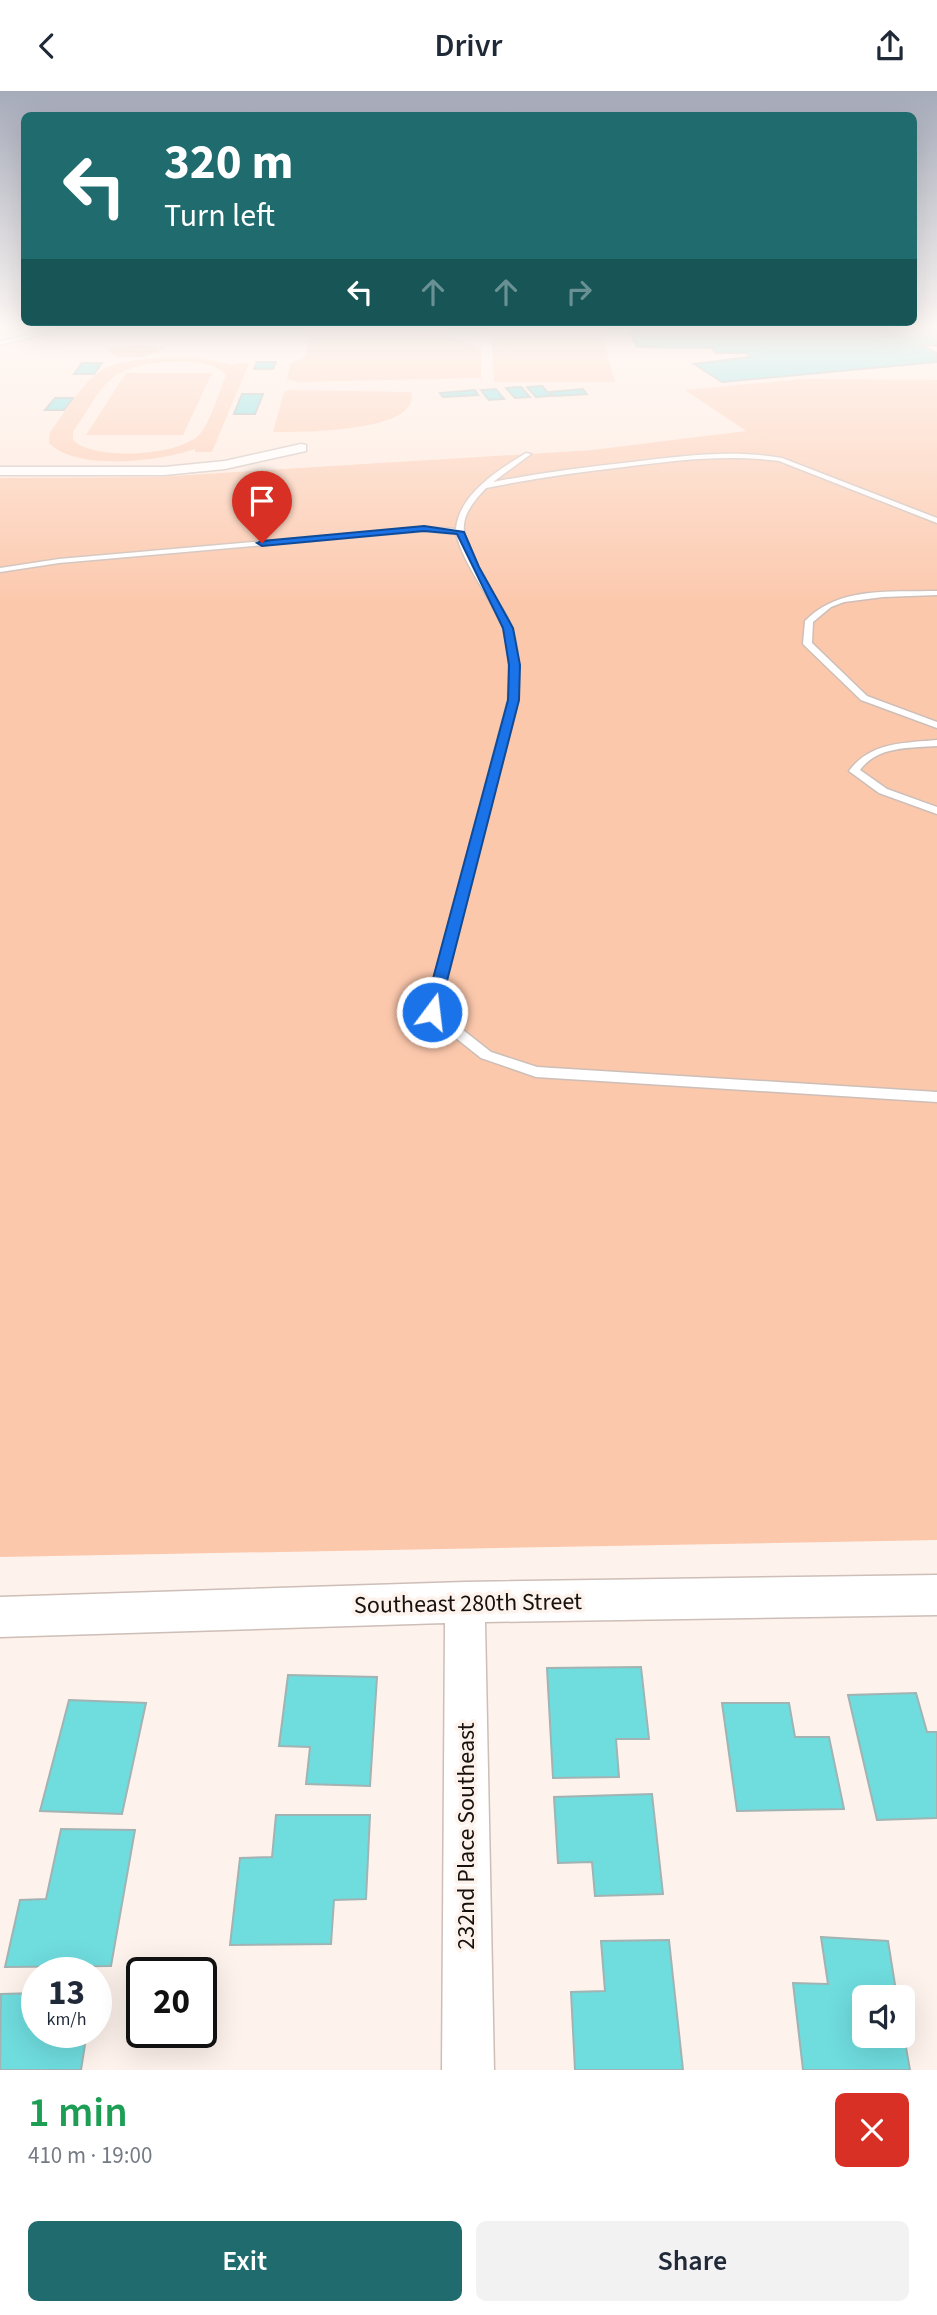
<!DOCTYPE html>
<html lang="en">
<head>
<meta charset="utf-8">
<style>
	:root { --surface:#fff; --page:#f2f2f3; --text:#1f2937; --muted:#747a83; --accent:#1f6b6d }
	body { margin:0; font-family:"Source Sans 3",sans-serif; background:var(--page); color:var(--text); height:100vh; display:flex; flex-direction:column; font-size:26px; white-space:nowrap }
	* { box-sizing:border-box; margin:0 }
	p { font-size:23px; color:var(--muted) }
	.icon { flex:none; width:38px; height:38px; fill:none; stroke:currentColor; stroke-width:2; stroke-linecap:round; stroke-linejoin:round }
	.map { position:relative; height:1979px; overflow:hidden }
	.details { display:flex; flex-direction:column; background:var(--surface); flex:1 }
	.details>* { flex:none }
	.banner { position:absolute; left:21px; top:21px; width:896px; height:214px; border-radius:10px; box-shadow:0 7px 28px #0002; background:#1f6b6d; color:#fff; overflow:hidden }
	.tools { position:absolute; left:852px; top:1894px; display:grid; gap:14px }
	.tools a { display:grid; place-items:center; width:63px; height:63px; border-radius:10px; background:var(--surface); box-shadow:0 7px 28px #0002; font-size:35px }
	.speed { position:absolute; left:21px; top:1866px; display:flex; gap:14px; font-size:35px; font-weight:700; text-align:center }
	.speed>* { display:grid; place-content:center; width:91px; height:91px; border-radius:50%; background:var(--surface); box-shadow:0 7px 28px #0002; line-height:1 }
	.speed small { font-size:18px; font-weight:400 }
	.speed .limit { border:4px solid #111; border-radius:10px; background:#fff; color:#111 }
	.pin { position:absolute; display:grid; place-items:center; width:60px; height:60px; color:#fff; margin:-72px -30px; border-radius:50% 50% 50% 0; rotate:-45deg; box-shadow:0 0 7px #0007 }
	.pin .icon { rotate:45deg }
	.me { position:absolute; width:77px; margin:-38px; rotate:15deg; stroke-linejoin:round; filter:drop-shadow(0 0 5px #0008) }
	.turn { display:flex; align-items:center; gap:24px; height:147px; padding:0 28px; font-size:32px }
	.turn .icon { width:91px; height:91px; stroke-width:2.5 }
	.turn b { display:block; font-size:49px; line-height:60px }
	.lanes { display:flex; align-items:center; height:66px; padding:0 28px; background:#0003; justify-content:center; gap:35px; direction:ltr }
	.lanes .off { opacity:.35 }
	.round { display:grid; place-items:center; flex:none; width:74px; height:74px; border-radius:10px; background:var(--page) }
	.overview { display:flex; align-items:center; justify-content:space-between; height:119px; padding:0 28px }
	h1 { font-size:42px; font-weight:600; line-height:52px; color:#1e9e55 }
	.primary-button { display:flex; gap:14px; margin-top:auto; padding:14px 28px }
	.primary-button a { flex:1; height:80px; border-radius:10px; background:var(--accent); color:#fff; font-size:28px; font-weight:600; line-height:80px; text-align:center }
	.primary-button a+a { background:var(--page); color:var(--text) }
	header { display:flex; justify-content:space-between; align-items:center; height:91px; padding:0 28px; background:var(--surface); font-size:32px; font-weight:600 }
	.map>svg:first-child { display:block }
	.built { fill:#fee8dc }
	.green { fill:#fcc8ac; fill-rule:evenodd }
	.building { fill:#6fdcde; stroke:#a1b3b3; stroke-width:2 }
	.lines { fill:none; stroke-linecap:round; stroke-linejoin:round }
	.lane-casing { stroke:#cdbeb7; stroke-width:3 }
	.street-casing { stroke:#cdbeb7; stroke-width:3 }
	.lane { fill:#fff; fill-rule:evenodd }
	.street { fill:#fff; fill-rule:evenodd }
	.route { fill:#1a73e8; stroke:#114b97; stroke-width:2 }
	.labels { text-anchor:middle; stroke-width:7; stroke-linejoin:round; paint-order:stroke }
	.near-street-label { font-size:24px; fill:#16110e; stroke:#fef2ec }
</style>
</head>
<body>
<header><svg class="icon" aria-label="back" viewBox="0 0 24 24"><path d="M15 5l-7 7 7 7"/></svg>Drivr<svg class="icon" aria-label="share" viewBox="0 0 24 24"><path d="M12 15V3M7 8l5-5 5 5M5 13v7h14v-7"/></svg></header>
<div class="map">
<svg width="937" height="1979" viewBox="0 0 937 1979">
	<rect width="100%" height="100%" fill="#fef2ec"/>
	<path class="built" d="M937,236V293L704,312L747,340L592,359L154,386L0,387V237Z"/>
	<path class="green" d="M408,238L448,245L481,258V287L299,291L287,288L291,272L305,265L312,240Z
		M491,238H600L615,291H494Z
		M142,254L166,257L143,266H117L107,257Z
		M178,266L206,268L233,274L235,272H249L212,361H195V358C161,370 77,381 49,352L50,341C64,323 77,300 94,285C111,268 156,267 178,266ZM164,271C183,271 212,268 226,284C220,298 210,333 199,344C178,365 94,370 73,349V341C105,295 104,277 164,271Z
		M126,282H212L183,344H86Z
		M805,288L937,289V1449L0,1466V387L154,386L592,359L746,340L685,299Z
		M290,299L411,301C422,342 297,341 273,341L284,301Z"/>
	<path class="building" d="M627,236H937V255L920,254L937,262V271L722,291L694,273L751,266L746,262H716L712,257L637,256Z
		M257,271H276L273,278H254Z
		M82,272H102L94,283H74Z
		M542,295L551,305L536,306L527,296Z
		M521,296L530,306L515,307L506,297Z
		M496,298L504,308L489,309L481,299Z
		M583,298L587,303L554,305L549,301Z
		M475,299L478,304L443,306L440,302Z
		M242,303H263L255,323H234Z
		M55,307H73L64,319H45Z
		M641,1576L649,1648H616L619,1686L553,1687L547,1577Z
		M288,1584L377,1586L370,1695L306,1693L310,1656L279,1655Z
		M916,1602L927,1641H937V1727L877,1729L848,1604Z
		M69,1609L146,1612L122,1723L40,1720Z
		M722,1612H789L795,1646H829L844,1718L737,1720Z
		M652,1703L663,1803L595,1805L592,1771L558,1772L554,1706Z
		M276,1724H370L366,1808L334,1809L331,1853L230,1854L240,1767L272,1766Z
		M61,1738L135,1739L111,1875L5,1876L20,1809L46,1808Z
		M821,1846L888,1850L897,1906H864V1944H903V1939L910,1979H803L793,1892L828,1893Z
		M669,1849L683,1979H575L571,1901L605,1900L601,1850Z
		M37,1902V1941H87L81,1979H0L1,1903Z"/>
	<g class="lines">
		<g class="lane-casing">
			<path id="lane" d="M44,241V243L0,254V250Z
				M526,362L531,363L493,391C539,382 585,376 632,371C681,365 733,358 782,367L937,427V432L779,370C727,363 676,369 624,376C578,381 532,388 486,397C478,406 469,415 465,428C456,459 499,505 511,534C520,558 519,584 518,609L439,920L491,961L537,976L937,1001V1011L536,986L481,967L427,924L425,921L508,609C509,584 511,556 501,532C488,502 465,476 456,443L424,440L59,472L0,481V477L59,468L424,436L456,438C459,403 498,379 526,362Z
				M937,500V504L883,506L844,511L831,516L813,531L812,552L867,605L937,631V637L861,609L803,553L805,530C838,495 892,501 937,500Z
				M937,649V655C910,657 877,655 860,679L887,698L937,716V723L879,702L849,680C870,651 904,652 937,649Z"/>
		</g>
		<g class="street-casing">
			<path id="street" d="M301,353L306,354V360L225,378L164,384H0V376H164L225,370Z
				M937,1484V1524L485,1531L494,1979H442L445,1532L0,1546V1506L465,1491Z"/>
		</g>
		<use href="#lane" class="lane"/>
		<use href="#street" class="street"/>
	</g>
	<linearGradient id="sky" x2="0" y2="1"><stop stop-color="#a6abba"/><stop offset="0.46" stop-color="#fff9f6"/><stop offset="1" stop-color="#fff9f6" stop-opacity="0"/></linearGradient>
	<rect width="937" height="513" fill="url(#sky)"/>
	<path class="route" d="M424,435L464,441L479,476L513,537L520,574L519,609L439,921L432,926L424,921L508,609L509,574L503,537L457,443L424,440L262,455L257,452L262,450Z"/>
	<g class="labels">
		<g class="near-street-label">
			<text transform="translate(468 1512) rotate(-1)" y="8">Southeast 280th Street</text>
			<text transform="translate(466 1745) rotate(-90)" y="8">232nd Place Southeast</text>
		</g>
	</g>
</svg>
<div class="tools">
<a><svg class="icon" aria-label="sound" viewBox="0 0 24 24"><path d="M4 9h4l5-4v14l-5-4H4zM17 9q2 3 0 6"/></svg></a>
</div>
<div class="speed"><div>13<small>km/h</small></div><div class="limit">20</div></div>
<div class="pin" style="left:262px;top:452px;background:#d93025"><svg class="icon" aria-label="arrive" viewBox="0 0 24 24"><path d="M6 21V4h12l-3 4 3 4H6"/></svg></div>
<svg class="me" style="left:432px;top:921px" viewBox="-20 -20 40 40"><circle r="17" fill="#1a73e8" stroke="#fff" stroke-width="3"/><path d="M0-11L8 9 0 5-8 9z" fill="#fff"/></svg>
<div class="banner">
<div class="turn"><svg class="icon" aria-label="left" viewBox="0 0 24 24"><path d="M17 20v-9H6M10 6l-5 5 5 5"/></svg><div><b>320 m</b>Turn left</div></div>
<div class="lanes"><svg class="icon" aria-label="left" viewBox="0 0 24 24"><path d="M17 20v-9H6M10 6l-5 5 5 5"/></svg><svg class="icon off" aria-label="ahead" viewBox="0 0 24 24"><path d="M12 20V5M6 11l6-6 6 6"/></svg><svg class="icon off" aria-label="ahead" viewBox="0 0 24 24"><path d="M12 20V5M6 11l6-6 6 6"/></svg><svg class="icon off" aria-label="right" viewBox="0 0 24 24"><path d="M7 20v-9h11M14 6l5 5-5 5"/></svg></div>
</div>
</div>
<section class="details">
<div class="overview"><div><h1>1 min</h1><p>410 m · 19:00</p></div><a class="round" style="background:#d93025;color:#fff"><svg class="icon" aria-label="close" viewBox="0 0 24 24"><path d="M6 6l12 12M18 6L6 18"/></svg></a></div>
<div class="primary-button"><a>Exit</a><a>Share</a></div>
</section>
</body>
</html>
